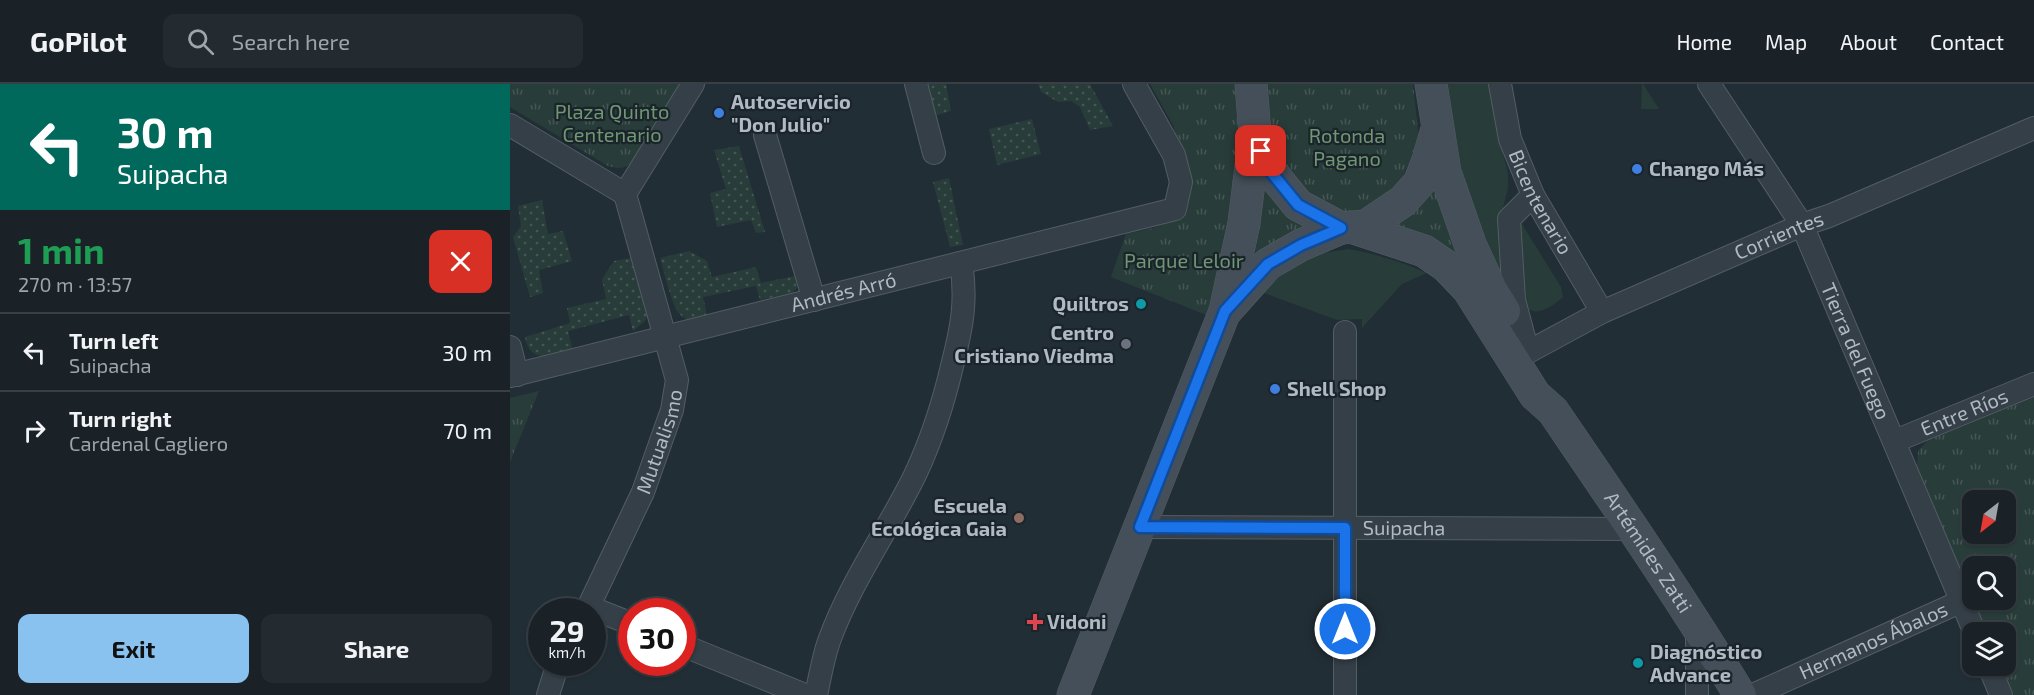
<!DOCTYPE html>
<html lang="en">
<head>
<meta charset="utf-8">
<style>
	:root { --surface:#1a2228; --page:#232a30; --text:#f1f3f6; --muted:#9fa4a8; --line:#383f45; --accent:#89c1ef }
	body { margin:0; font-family:"Exo 2",sans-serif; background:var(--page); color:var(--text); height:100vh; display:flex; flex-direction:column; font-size:22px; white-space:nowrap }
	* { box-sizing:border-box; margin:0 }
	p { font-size:20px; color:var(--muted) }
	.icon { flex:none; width:33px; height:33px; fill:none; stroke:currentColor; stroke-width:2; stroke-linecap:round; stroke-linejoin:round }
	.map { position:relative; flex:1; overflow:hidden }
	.panel { display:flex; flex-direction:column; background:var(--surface); width:510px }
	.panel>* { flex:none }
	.hud { background:#00695c; color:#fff; overflow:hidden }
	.needle { width:39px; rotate:211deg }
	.buttons { position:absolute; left:1452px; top:406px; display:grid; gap:12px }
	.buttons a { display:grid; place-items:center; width:54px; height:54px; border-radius:12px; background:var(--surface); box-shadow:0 2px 4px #0004,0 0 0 2px var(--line); font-size:30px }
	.speed { position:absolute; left:18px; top:514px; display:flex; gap:12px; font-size:30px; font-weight:700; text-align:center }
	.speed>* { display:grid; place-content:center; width:78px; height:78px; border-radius:50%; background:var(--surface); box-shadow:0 2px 4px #0004,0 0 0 2px var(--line); line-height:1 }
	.speed small { font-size:15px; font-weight:400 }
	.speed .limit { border:9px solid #d22; background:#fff; color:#111 }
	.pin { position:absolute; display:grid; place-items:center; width:51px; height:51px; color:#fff; margin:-26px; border-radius:12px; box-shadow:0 3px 9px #0006 }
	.me { position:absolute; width:66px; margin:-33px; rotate:0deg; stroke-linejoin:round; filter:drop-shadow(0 0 4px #0008) }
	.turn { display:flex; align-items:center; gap:21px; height:126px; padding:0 18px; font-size:27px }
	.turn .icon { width:78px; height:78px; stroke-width:2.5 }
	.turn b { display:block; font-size:42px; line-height:51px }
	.round { display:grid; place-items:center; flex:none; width:63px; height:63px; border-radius:12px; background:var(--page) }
	.overview { display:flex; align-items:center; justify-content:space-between; height:102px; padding:0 18px }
	h1 { font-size:36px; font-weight:700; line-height:45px; color:#1e9e55 }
	.action { display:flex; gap:12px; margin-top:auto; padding:12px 18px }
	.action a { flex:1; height:69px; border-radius:12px; background:var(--accent); color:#111; font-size:24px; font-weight:700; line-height:69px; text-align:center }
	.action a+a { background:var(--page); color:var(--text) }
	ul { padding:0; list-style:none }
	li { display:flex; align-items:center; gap:18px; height:78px; padding:0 18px; border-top:2px solid var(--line) }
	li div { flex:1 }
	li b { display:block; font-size:22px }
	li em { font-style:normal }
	header { display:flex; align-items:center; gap:36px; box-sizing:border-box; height:84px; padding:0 30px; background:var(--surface); border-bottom:2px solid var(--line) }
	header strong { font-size:28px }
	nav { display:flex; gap:33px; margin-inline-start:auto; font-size:21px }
	.search { width:420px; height:54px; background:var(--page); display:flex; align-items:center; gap:15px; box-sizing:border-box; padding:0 21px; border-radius:12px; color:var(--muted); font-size:22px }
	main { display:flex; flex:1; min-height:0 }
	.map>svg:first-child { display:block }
	.grass { fill:#283c39 }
	.park { fill:url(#park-tufts); fill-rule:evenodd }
	.garden { fill:url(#garden-dots) }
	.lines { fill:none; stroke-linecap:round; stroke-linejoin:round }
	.minor-casing { stroke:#535d64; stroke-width:24 }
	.secondary-casing { stroke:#535d64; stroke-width:33 }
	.minor { stroke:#353f47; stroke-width:22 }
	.secondary { stroke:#444f59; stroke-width:32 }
	.route-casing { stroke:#114b97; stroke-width:15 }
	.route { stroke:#1a73e8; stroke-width:10 }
	.shop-dot { fill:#3f7fe0; stroke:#1b242b; stroke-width:2 }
	.culture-dot { fill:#0f9aa8; stroke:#1b242b; stroke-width:2 }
	.worship-dot { fill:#6b7280; stroke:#1b242b; stroke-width:2 }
	.education-dot { fill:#8d6e63; stroke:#1b242b; stroke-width:2 }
	.health-dot { fill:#e0444e; stroke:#1b242b; stroke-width:2 }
	.labels { text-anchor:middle; stroke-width:4.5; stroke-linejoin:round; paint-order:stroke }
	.poi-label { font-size:20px; font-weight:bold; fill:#b0bac3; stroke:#1b242b; text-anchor:start }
	.park-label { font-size:20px; fill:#709773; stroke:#1b242b }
	.street-label { font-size:20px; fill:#b0bac3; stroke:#1b242b }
</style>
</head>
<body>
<header>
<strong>GoPilot</strong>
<div class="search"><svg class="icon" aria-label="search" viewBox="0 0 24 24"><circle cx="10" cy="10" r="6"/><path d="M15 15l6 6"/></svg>Search here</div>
<nav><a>Home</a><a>Map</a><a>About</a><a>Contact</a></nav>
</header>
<main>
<section class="panel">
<div class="hud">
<div class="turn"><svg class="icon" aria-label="left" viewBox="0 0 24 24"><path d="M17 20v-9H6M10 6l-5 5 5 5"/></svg><div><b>30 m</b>Suipacha</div></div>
</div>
<div class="overview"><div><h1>1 min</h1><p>270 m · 13:57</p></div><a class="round" style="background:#d93025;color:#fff"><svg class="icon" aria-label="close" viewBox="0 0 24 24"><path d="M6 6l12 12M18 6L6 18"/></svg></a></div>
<ul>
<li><svg class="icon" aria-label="left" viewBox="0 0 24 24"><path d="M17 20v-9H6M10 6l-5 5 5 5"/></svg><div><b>Turn left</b><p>Suipacha</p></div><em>30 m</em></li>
<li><svg class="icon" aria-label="right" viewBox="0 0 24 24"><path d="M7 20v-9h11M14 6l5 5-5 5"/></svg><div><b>Turn right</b><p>Cardenal Cagliero</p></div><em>70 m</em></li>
</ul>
<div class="action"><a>Exit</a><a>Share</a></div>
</section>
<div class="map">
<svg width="1524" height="611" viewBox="0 0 1524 611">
	<defs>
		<pattern id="park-tufts" width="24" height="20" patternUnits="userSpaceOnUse" patternTransform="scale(1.5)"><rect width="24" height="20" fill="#283c39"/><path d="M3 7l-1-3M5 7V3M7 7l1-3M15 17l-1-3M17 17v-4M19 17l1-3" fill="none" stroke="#455654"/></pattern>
		<pattern id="garden-dots" width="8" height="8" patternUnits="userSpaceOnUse" patternTransform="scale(1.5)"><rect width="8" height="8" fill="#283c39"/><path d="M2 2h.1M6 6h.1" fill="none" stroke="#455654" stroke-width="1.8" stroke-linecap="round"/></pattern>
	</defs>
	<rect width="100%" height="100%" fill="#222e36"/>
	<path class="grass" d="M935,0H982L989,55L998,89V104L990,136L992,196C986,182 978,168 972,154C954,104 943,52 935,0Z
		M1132,0H1133L1149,25H1131Z
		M1005,139L1012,140L1051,203L1053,213C1043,222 1027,234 1016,223Z
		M839,165C867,170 892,178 917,189L892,200L852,244V235L827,236L746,206L779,182L811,169Z"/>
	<path class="park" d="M0,0H173L124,77C115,85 109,85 98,82L0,23Z
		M640,0H727L729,102L704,234L601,193L616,150L644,144L658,138L677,86L663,41Z
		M756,0H903L909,56L885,110L856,130L821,128L781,96L768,70L760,44Z
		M924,91L951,173L935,164L889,146L887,138Z
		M755,99L797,140L737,185Z
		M29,307L0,378V314Z
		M1524,313V611H1504L1492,582H1496V549H1478L1464,516H1496V483H1462V513L1407,382L1408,367L1418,356ZM1462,417H1496V450H1462Z"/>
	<path class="garden" d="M413,0H436L441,27L421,33Z
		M528,0H580L603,42L580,46L570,23L561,17L548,18L531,8Z
		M522,35L531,70L487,81L479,45Z
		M229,62L255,148L246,149L241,136L207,143L200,109L216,105L204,66Z
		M439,94L453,161L440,163L423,98Z
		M32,116L38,150L53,147L62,177L29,186L33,209L20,213L3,153L11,142L8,122Z
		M179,167L197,177L202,193L246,183L251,199L285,192L287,204L282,209L250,216L246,202L193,213L198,235C171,241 166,229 159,206C156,196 153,185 150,174Z
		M125,173L140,225L135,237L123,247L119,231L58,247L63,266C43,272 20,281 15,253L60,239L57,224L96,215L92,195L104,177Z"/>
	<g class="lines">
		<g class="minor-casing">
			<g id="minor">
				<path d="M406,0L424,69"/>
				<path id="s1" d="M990,0L1000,55L1023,111L1092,228"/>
				<path id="s2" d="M1199,0L1292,141L1465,549"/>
				<path d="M0,41L115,110L183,0"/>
				<path d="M255,51L304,216"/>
				<path id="s3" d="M1023,111L999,135L1004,216L1018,268L1092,228L1292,141L1319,132L1524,44"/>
				<path d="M835,248V611"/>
				<path d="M0,263L7,291"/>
				<path id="s4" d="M0,292L665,125L671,98L664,71L624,0"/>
				<path id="s5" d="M1385,357L1524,300"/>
				<path id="s6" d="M630,443L1124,445"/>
				<path d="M79,523L122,540"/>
				<path id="s7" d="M76,528L133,408L162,326L167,296L115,110"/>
				<path d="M1187,542V611"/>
				<path d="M172,561L295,611"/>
				<path d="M1479,582L1491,611"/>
				<path d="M38,611L48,579"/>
				<path d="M306,611C310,593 313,574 319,557C341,497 377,448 405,391C422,355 434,317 443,278C452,243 457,215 451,179"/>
				<path id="s8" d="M1243,611L1452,517"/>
			</g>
		</g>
		<g class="secondary-casing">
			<g id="secondary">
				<path d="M741,0L745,50L757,83L788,121L831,144L856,142L893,117L909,99L918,76L926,48"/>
				<path d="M921,0L935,88L960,160L981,206L994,227"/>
				<path id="s9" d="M844,144L914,167L936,182L958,205L1025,311L1043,327C1107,421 1171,514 1230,611"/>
				<path d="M716,227L758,180L791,161L831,144"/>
				<path d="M563,611L715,227L734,139L745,50"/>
			</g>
		</g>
		<use href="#minor" class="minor"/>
		<use href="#secondary" class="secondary"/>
	</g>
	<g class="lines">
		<g class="route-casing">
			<path id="route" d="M751,67L757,83L788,121L831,144L791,161L758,180L715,227L630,443L835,444V545"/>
		</g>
		<use href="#route" class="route"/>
	</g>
	<g class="shop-dot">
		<circle cx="209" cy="29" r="6"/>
		<circle cx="1127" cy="85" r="6"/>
		<circle cx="765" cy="305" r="6"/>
	</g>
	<g class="culture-dot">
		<circle cx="631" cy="220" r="6"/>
		<circle cx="1128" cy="579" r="6"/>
	</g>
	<circle class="worship-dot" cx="616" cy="260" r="6"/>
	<circle class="education-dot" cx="509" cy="434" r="6"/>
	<path class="health-dot" d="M522 529h6v6h6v6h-6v6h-6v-6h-6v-6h6z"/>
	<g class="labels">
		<g class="poi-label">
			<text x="221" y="25">Autoservicio<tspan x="221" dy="23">"Don Julio"</tspan></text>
			<text x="1139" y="92">Chango Más</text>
			<text x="619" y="227" text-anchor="end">Quiltros</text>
			<text x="604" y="256" text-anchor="end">Centro<tspan x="604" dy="23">Cristiano Viedma</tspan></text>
			<text x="777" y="312">Shell Shop</text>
			<text x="497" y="429" text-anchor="end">Escuela<tspan x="497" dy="23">Ecológica Gaia</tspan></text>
			<text x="537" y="545">Vidoni</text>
			<text x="1140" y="575">Diagnóstico<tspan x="1140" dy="23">Advance</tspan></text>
		</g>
		<g class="park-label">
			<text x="102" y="35">Plaza Quinto<tspan x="102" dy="23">Centenario</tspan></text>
			<text x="837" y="59">Rotonda<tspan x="837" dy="23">Pagano</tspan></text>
			<text x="674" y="184">Parque Leloir</text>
		</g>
		<g class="street-label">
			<text dy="7" stroke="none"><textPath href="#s1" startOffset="126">Bicentenario</textPath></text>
			<text dy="7" stroke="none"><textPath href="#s3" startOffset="446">Corrientes</textPath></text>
			<text dy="7" stroke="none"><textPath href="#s4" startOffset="344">Andrés Arró</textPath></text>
			<text dy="7" stroke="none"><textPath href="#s2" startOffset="306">Tierra del Fuego</textPath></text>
			<text dy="7" stroke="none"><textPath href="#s5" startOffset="75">Entre Ríos</textPath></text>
			<text dy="7" stroke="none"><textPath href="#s7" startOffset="186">Mutualismo</textPath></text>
			<text dy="7" stroke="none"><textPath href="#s6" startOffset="264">Suipacha</textPath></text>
			<text dy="7" stroke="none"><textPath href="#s9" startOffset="452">Artémides Zatti</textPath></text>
			<text dy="7" stroke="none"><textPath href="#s8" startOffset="132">Hermanos Ábalos</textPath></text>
		</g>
	</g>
</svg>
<div class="buttons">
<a><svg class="needle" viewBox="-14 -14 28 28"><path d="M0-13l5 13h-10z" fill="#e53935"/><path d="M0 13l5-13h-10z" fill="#9fa4a8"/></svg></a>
<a><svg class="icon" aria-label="search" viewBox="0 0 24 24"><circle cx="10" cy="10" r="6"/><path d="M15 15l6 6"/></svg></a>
<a><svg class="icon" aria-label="layers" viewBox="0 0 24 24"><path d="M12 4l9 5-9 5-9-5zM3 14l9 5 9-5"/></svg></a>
</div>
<div class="speed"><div>29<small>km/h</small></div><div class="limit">30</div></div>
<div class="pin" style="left:751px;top:67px;background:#d93025"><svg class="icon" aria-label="arrive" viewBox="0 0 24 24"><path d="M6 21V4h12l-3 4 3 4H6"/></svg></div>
<svg class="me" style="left:835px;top:545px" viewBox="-20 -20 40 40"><circle r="17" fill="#1a73e8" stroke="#fff" stroke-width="3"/><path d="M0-11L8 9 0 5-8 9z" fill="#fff"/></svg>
</div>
</main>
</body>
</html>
